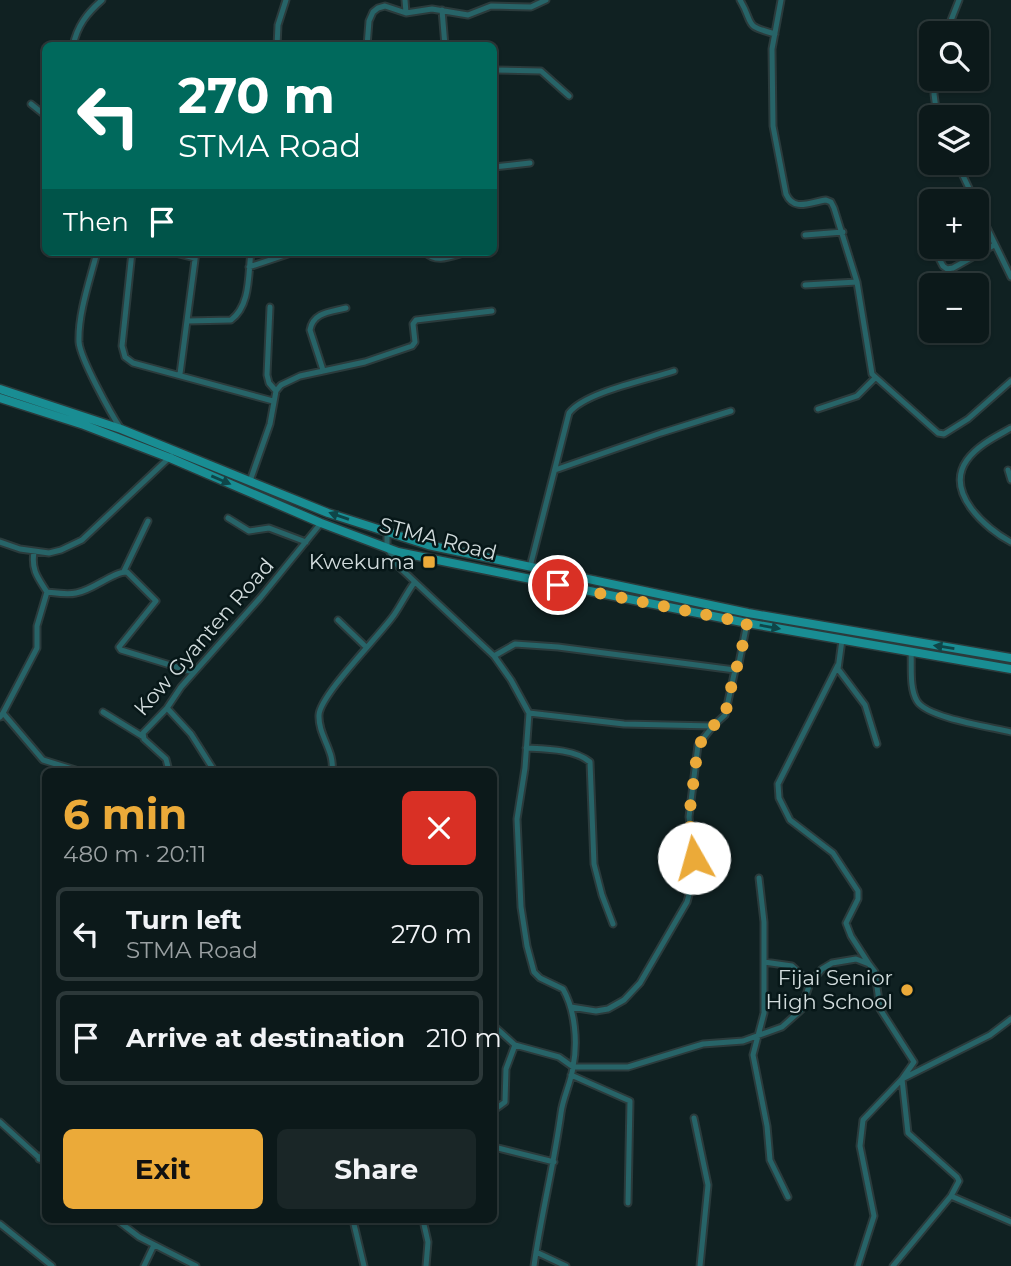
<!DOCTYPE html>
<html lang="en">
<head>
<meta charset="utf-8">
<style>
	:root { --surface:#0c191a; --page:#1a2627; --text:#f1f3f6; --muted:#9aa0a2; --line:#2c3839; --accent:#ebaa39 }
	body { margin:0; font-family:Montserrat,sans-serif; background:var(--page); color:var(--text); height:100vh; display:flex; flex-direction:column; font-size:26px; white-space:nowrap }
	* { box-sizing:border-box; margin:0 }
	p { font-size:23px; color:var(--muted) }
	.icon { flex:none; width:38px; height:38px; fill:none; stroke:currentColor; stroke-width:2; stroke-linecap:round; stroke-linejoin:round }
	.map { position:relative; flex:1; overflow:hidden }
	.sheet { position:absolute; left:42px; top:768px; width:455px; height:455px; display:flex; flex-direction:column; background:var(--surface); border-radius:10px; box-shadow:0 2px 5px #0004,0 0 0 2px var(--line) }
	.sheet>* { flex:none }
	.guide { position:absolute; left:42px; top:42px; width:455px; height:214px; border-radius:10px; box-shadow:0 2px 5px #0004,0 0 0 2px var(--line); background:#00695c; color:#fff; overflow:hidden }
	.tools { position:absolute; left:919px; top:21px; display:grid; gap:14px }
	.tools a { display:grid; place-items:center; width:70px; height:70px; border-radius:10px; background:var(--surface); box-shadow:0 2px 5px #0004,0 0 0 2px var(--line); font-size:35px }
	.pin { position:absolute; display:grid; place-items:center; width:60px; height:60px; color:#fff; margin:-30px; border:4px solid #fff; border-radius:50%; box-shadow:0 2px 7px #0007 }
	.me { position:absolute; width:77px; margin:-38px; rotate:353deg; stroke-linejoin:round; filter:drop-shadow(0 0 5px #0008) }
	.turn { display:flex; align-items:center; gap:24px; height:147px; padding:0 21px; font-size:32px }
	.turn .icon { width:91px; height:91px; stroke-width:2.5 }
	.turn b { display:block; font-size:49px; line-height:60px }
	.then { display:flex; align-items:center; height:66px; padding:0 21px; background:#0003; gap:14px; font-size:26px }
	.round { display:grid; place-items:center; flex:none; width:74px; height:74px; border-radius:10px; background:var(--page) }
	.summary { display:flex; align-items:center; justify-content:space-between; height:119px; padding:0 21px }
	h1 { font-size:42px; font-weight:700; line-height:52px; color:var(--accent) }
	.cta { display:flex; gap:14px; margin-top:auto; padding:14px 21px }
	.cta a { flex:1; height:80px; border-radius:10px; background:var(--accent); color:#111; font-size:28px; font-weight:700; line-height:80px; text-align:center }
	.cta a+a { background:var(--page); color:var(--text) }
	ul { padding:0; list-style:none }
	li { display:flex; align-items:center; gap:21px; height:94px; margin:0 14px 10px; padding:0 7px; border:4px solid var(--line); border-radius:10px }
	li div { flex:1 }
	li b { display:block; font-size:26px }
	li em { font-style:normal }
	.map>svg:first-child { display:block }
	.lines { fill:none; stroke-linecap:round; stroke-linejoin:round }
	.street-casing { stroke:#2b3b3c; stroke-width:9 }
	.secondary-casing { stroke:#2b3b3c; stroke-width:11 }
	.street { stroke:#276468; stroke-width:5 }
	.secondary { stroke:#198d93; stroke-width:8 }
	.oneway { fill:#0e4649 }
	.route { stroke:#ebaa39; stroke-width:12; stroke-dasharray:0 21.6 }
	.poi-dot { fill:#ebaa39; stroke:#071718; stroke-width:2.5 }
	.labels { text-anchor:middle; stroke-width:5; stroke-linejoin:round; paint-order:stroke }
	.street-label { font-size:21px; fill:#d2dcdd; stroke:#071718 }
	.poi-label { font-size:21px; fill:#d2dcdd; stroke:#071718; text-anchor:end }
</style>
</head>
<body>
<div class="map">
<svg width="1011" height="1266" viewBox="0 0 1011 1266">
	<rect width="100%" height="100%" fill="#102122"/>
	<g class="lines">
		<g class="street-casing">
			<path id="street" d="M405,0L406,13
				M740,0C755,25 742,25 775,34
				M781,0L772,49L773,126L786,194C794,212 810,202 826,200L831,202L834,208L857,282L872,374L938,433L944,434L968,419L1011,381
				M442,10L445,46
				M946,33L959,0
				M73,46C77,26 87,13 102,0
				M277,46L278,25L286,0
				M367,46L369,21L373,12L378,8L385,6L406,13L432,9L468,15L491,6L531,7L546,0
				M494,70L541,71L569,96
				M936,79L934,94L937,117
				M31,104L46,116
				M957,163L975,201
				M494,167L530,163
				M976,205L1011,277
				M924,229L931,242
				M805,235L843,232
				M933,247L943,266L947,269L953,268L994,245
				M97,252C90,280 78,313 79,342C80,358 111,414 121,429
				M132,252L122,346L125,357L133,363L273,401
				M171,252L195,258
				M425,252C436,264 452,256 467,252
				M249,267L294,252
				M805,285L857,282
				M270,307L267,375L269,383L276,391
				M187,321L231,320C251,305 248,274 251,252
				M323,370L310,330C313,312 331,312 346,308
				M180,374L196,252
				M818,409L857,396L875,378
				M1011,428C995,437 978,445 967,460C944,492 986,529 1011,542
				M555,470L661,433L731,411
				M1008,470L1011,480
				M250,481L270,424L276,391L281,385L300,376L365,362L412,346L415,342L413,324L416,320L492,311
				M228,518L249,531L269,528L306,542
				M387,533V547L398,566L494,656L515,644L558,647L735,670
				M0,542L20,549L49,553L61,550L82,540L171,456
				M530,567L569,413C585,392 647,380 674,371
				M124,571L148,521
				M47,592C56,593 67,595 76,593C92,591 114,571 127,572L156,601L119,647L121,650L193,672
				M338,620L366,647
				M842,640L838,669L865,705L877,744
				M911,651C912,666 909,688 917,701C927,718 991,727 1011,732
				M494,656L511,680L529,713L624,724L713,726
				M838,665L778,784L779,798L790,820L833,853L858,891V899L846,923L851,936L869,964
				M167,708L191,734L215,772
				M103,712L142,736
				M3,713L37,648V626L47,592C38,578 31,570 34,552
				M529,713L525,768L517,819L521,907L527,946L534,972L540,978L563,989C575,1010 578,1042 573,1067C571,1083 563,1097 561,1113C554,1165 541,1215 534,1266
				M0,717L3,713L43,760L82,772
				M526,748C545,749 575,749 590,762L594,864L602,895L613,924
				M166,772L168,767L166,759L144,739L143,733L167,708L181,687L260,598L321,523
				M332,772C335,750 318,736 319,715C320,695 380,635 394,615C401,605 406,594 414,583
				M759,878L764,922V1013L753,1055L767,1126L770,1160L788,1197
				M764,962L792,966L810,983
				M571,1007L596,1011L608,1009L624,1000L640,983L687,902L696,869L689,817L698,745L713,726L725,715L735,670L739,663L747,623
				M494,1026L515,1045
				M571,1075L630,1101L628,1203
				M494,1110L505,1102L506,1069L515,1045L559,1057L573,1067H628L703,1044L743,1041L782,1027L801,1010L810,983L822,969L832,963L856,959L869,964L875,972L880,1009L914,1062L902,1079L908,1133L957,1177L959,1181L951,1196L893,1266
				M694,1118L708,1185L700,1266
				M0,1122L46,1164
				M494,1147L554,1162
				M39,1159L46,1151
				M951,1196L1011,1222
				M117,1220L139,1237L196,1266
				M353,1220L364,1266
				M423,1220L428,1242L426,1266
				M0,1224L52,1266
				M536,1252L566,1266
				M144,1266L154,1245
				M858,1266L874,1216L860,1146L863,1120L902,1079L990,1035L1011,1019"/>
		</g>
		<g class="secondary-casing">
			<path id="secondary" d="M0,389L121,429L328,513L428,545L748,613L1011,658
				M0,398L84,425L170,458L321,523L398,552L747,623L1011,669"/>
		</g>
		<use href="#street" class="street"/>
		<use href="#secondary" class="secondary"/>
	</g>
	<defs><path id="oneway-solid" d="M-6-.8H1V-3.2L6.5 0L1 3.2V.8H-6Z" transform="scale(1.75)"/></defs>
	<g class="oneway">
		<use href="#oneway-solid" transform="translate(221 480) rotate(23)"/>
		<use href="#oneway-solid" transform="translate(339 516) rotate(-161)"/>
		<use href="#oneway-solid" transform="translate(770 627) rotate(10)"/>
		<use href="#oneway-solid" transform="translate(944 647) rotate(-171)"/>
	</g>
	<g class="lines">
		<path class="route" d="M558,585L747,623L739,663L735,670L725,715L713,726L698,746L689,817L694,858"/>
	</g>
	<g class="poi-dot">
		<rect x="422" y="555" width="14" height="14" rx="3.5"/>
		<circle cx="907" cy="990" r="7"/>
	</g>
	<g class="labels">
		<g class="street-label">
			<text transform="translate(438 539) rotate(14)" y="7">STMA Road</text>
			<text transform="translate(204 637) rotate(-49)" y="7">Kow Gyanten Road</text>
		</g>
		<g class="poi-label">
			<text x="415" y="569">Kwekuma</text>
			<text x="893" y="985">Fijai Senior<tspan x="893" dy="24">High School</tspan></text>
		</g>
	</g>
</svg>
<div class="tools">
<a><svg class="icon" aria-label="search" viewBox="0 0 24 24"><circle cx="10" cy="10" r="6"/><path d="M15 15l6 6"/></svg></a>
<a><svg class="icon" aria-label="layers" viewBox="0 0 24 24"><path d="M12 4l9 5-9 5-9-5zM3 14l9 5 9-5"/></svg></a>
<a>+</a>
<a>−</a>
</div>
<div class="pin" style="left:558px;top:585px;background:#d93025"><svg class="icon" aria-label="arrive" viewBox="0 0 24 24"><path d="M6 21V4h12l-3 4 3 4H6"/></svg></div>
<svg class="me" style="left:694px;top:858px" viewBox="-20 -20 40 40"><circle r="19" fill="#fff"/><path d="M0-13L10 11 0 6-10 11z" fill="#ebaa39"/></svg>
<div class="guide">
<div class="turn"><svg class="icon" aria-label="left" viewBox="0 0 24 24"><path d="M17 20v-9H6M10 6l-5 5 5 5"/></svg><div><b>270 m</b>STMA Road</div></div>
<div class="then">Then<svg class="icon" aria-label="arrive" viewBox="0 0 24 24"><path d="M6 21V4h12l-3 4 3 4H6"/></svg></div>
</div>
<section class="sheet">
<div class="summary"><div><h1>6 min</h1><p>480 m · 20:11</p></div><a class="round" style="background:#d93025;color:#fff"><svg class="icon" aria-label="close" viewBox="0 0 24 24"><path d="M6 6l12 12M18 6L6 18"/></svg></a></div>
<ul>
<li><svg class="icon" aria-label="left" viewBox="0 0 24 24"><path d="M17 20v-9H6M10 6l-5 5 5 5"/></svg><div><b>Turn left</b><p>STMA Road</p></div><em>270 m</em></li>
<li><svg class="icon" aria-label="arrive" viewBox="0 0 24 24"><path d="M6 21V4h12l-3 4 3 4H6"/></svg><div><b>Arrive at destination</b></div><em>210 m</em></li>
</ul>
<div class="cta"><a>Exit</a><a>Share</a></div>
</section>
</div>
</body>
</html>
